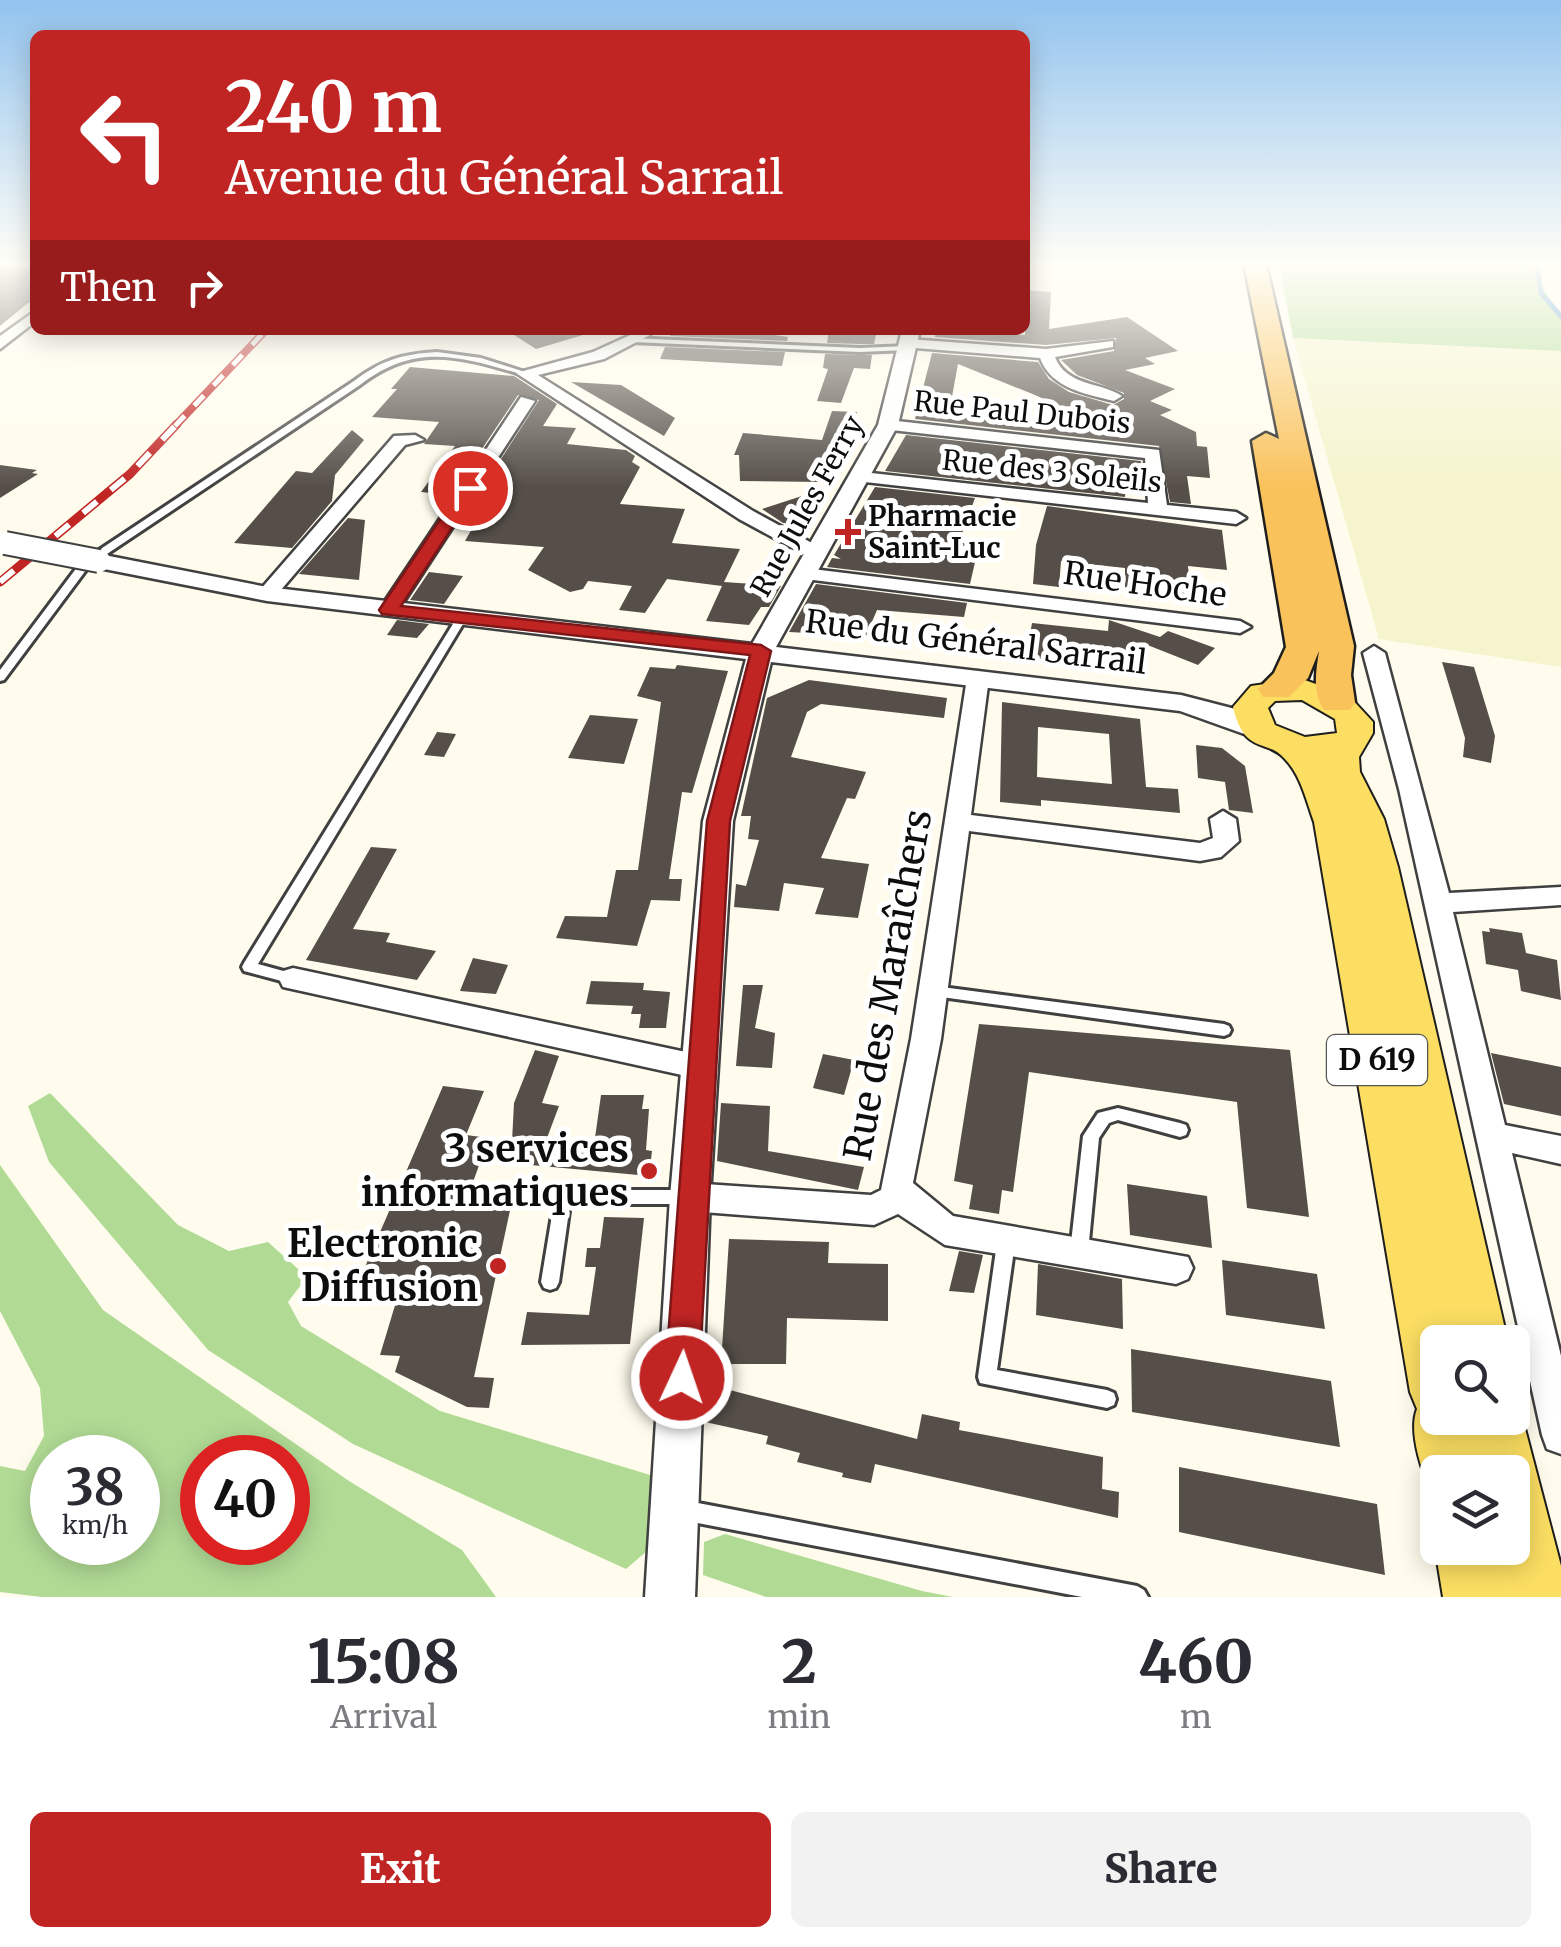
<!DOCTYPE html>
<html lang="en">
<head>
<meta charset="utf-8">
<style>
	:root { --surface:#fff; --page:#f2f2f3; --text:#2b2b33; --muted:#7c7c81; --accent:#c02423 }
	body { margin:0; font-family:Merriweather,serif; background:var(--page); color:var(--text); height:100vh; display:flex; flex-direction:column; font-size:38px; white-space:nowrap }
	* { box-sizing:border-box; margin:0 }
	p { font-size:32px; color:var(--muted) }
	.icon { flex:none; width:55px; height:55px; fill:none; stroke:currentColor; stroke-width:2; stroke-linecap:round; stroke-linejoin:round }
	.map { position:relative; height:1597px; overflow:hidden }
	.side { display:flex; flex-direction:column; background:var(--surface); flex:1 }
	.side>* { flex:none }
	.banner { position:absolute; left:30px; top:30px; width:1000px; height:305px; border-radius:15px; box-shadow:0 5px 25px #0003; background:#c02423; color:#fff; overflow:hidden }
	.fabs { position:absolute; left:1420px; top:1325px; display:grid; gap:20px }
	.fabs a { display:grid; place-items:center; width:110px; height:110px; border-radius:15px; background:var(--surface); box-shadow:0 5px 25px #0003; font-size:50px }
	.speed { position:absolute; left:30px; top:1435px; display:flex; gap:20px; font-size:50px; font-weight:700; text-align:center }
	.speed>* { display:grid; place-content:center; width:130px; height:130px; border-radius:50%; background:var(--surface); box-shadow:0 5px 25px #0003; line-height:1 }
	.speed small { font-size:25px; font-weight:400 }
	.speed .limit { border:15px solid #d22; background:#fff; color:#111 }
	.pin { position:absolute; display:grid; place-items:center; width:85px; height:85px; color:#fff; margin:-42px; border:5px solid #fff; border-radius:50%; box-shadow:0 2px 10px #0007 }
	.me { position:absolute; width:110px; margin:-55px; rotate:3deg; stroke-linejoin:round; filter:drop-shadow(0 0 8px #0008) }
	.turn { display:flex; align-items:center; gap:35px; height:210px; padding:0 30px; font-size:45px }
	.turn .icon { width:130px; height:130px; stroke-width:2.5 }
	.turn b { display:block; font-size:70px; line-height:85px }
	.then { display:flex; align-items:center; height:95px; padding:0 30px; background:#0003; gap:20px; font-size:38px }
	.eta { display:flex; justify-content:space-evenly; align-items:center; height:170px; text-align:center }
	.eta b { font-size:60px; font-weight:800; line-height:70px }
	.button { display:flex; gap:20px; margin-top:auto; padding:20px 30px }
	.button a { flex:1; height:115px; border-radius:15px; background:var(--accent); color:#fff; font-size:40px; font-weight:800; line-height:115px; text-align:center }
	.button a+a { background:var(--page); color:var(--text) }
	.map>svg:first-child { display:block }
	.farmland { fill:#f5f4cd }
	.forest { fill:#b1db95; fill-rule:evenodd }
	.lines { fill:none; stroke-linecap:round; stroke-linejoin:round }
	.stream { stroke:#378acf; stroke-width:5 }
	.building { fill:#564f49; fill-rule:evenodd }
	.service-casing { stroke:#404040; stroke-width:6 }
	.minor-casing { stroke:#404040; stroke-width:5 }
	.tertiary-casing { stroke:#404040; stroke-width:5 }
	.primary-casing { stroke:#1e1e1e; stroke-width:4 }
	.trunk-casing { stroke:#1e1e1e; stroke-width:5 }
	.service { fill:#fff; fill-rule:evenodd }
	.minor { fill:#fff; fill-rule:evenodd }
	.tertiary { fill:#fff; fill-rule:evenodd }
	.primary { fill:#fbde62; fill-rule:evenodd }
	.trunk { fill:#f9c25b; fill-rule:evenodd }
	.rail-far1-casing { stroke:#c02423; stroke-width:8 }
	.rail-casing { stroke:#c02423; stroke-width:9 }
	.rail-far1 { stroke:#fff; stroke-width:5; stroke-dasharray:14; stroke-linecap:butt }
	.rail { stroke:#fff; stroke-width:6; stroke-dasharray:18; stroke-linecap:butt }
	.tertiary-bridge-casing { stroke:#404040; stroke-width:26; stroke-linecap:butt }
	.tertiary-bridge { stroke:#fff; stroke-width:22 }
	.route { fill:#c02423; stroke:#7d1717; stroke-width:2.5 }
	.poi-dot { fill:#c02423; stroke:#fff; stroke-width:4 }
	.labels { text-anchor:middle; stroke-width:10; stroke-linejoin:round; paint-order:stroke }
	.far-street-label { font-size:28px; fill:#0d0d0d; stroke:#fff }
	.far-poi-label { font-size:28px; font-weight:bold; fill:#0d0d0d; stroke:#fff; text-anchor:start }
	.shield { fill:#fff; stroke:#565656; stroke-width:2.5 }
	.shield-label { font-size:30px; font-weight:bold; fill:#0d0d0d }
	.street-label { font-size:32px; fill:#0d0d0d; stroke:#fff }
	.near-street-label { font-size:38px; fill:#0d0d0d; stroke:#fff }
	.near-poi-label { font-size:38px; font-weight:bold; fill:#0d0d0d; stroke:#fff; text-anchor:end }
</style>
</head>
<body>
<div class="map">
<svg width="1561" height="1597" viewBox="0 0 1561 1597">
	<rect width="100%" height="100%" fill="#fffced"/>
	<path class="farmland" d="M1293,338L1561,351V667L1379,639Z"/>
	<path class="forest" d="M1279,264H1530L1561,319V351L1293,338Z
		M50,1093L178,1225L229,1251L268,1242L307,1277L288,1302L301,1326L440,1411L660,1478L654,1545L626,1569L353,1444L208,1350L49,1162L28,1106Z
		M0,1165L103,1310L349,1481L462,1550L496,1597H42L0,1592V1466L25,1471L44,1436L40,1388L0,1311ZM52,1458H138V1542H52ZM202,1458H288V1542H202Z
		M725,1534L922,1591L953,1597H766L703,1575L704,1542Z"/>
	<g class="lines">
		<path class="stream" d="M1537,264L1541,293L1561,316"/>
	</g>
	<path class="building" d="M0,266H35V303H28L0,326Z
		M1025,290L1051,292L1049,329L1127,317L1178,351L1145,358L1155,364L1125,370L1175,389L1150,401L1172,410L1160,415L1196,432L1197,446L1207,447L1210,478L1187,476L1191,504L1170,502L1159,446L915,419L932,353L1038,362L1049,379L1069,392L1113,405L1124,399V393L1077,375L1061,360L1114,351L1116,338L1046,345L935,337L936,330L1025,335ZM958,364L1035,395L1107,428L949,413Z
		M506,330H582L583,335L536,349Z
		M673,330L753,332L788,337L787,341L670,336Z
		M829,330H877L874,344H860L827,343Z
		M665,347L785,352L782,366L660,359Z
		M825,354L872,355L870,369L854,368L841,403L817,401L828,369L823,368Z
		M410,367L514,376L557,404L543,426L576,428L567,444L626,450L635,456L632,462L640,467L620,504L685,509L672,543L740,549L724,582L781,586L769,607H761L749,625L706,621L722,586L667,579L645,613L619,610L632,586L588,581L583,589L570,592L528,570L544,547L465,541L490,497L477,496L539,400L518,395L451,495L421,492L455,446L424,444L439,422L372,417L397,389H391Z
		M571,382L621,385L675,418L664,436Z
		M832,411L857,412L843,453L831,452L822,482L740,481L739,455H734L743,433L822,440Z
		M352,430L364,440L335,475L332,501L292,548L234,543L296,471L312,473Z
		M906,435L1141,461L1142,473L1127,472L1125,497L885,471Z
		M0,465L37,470L32,473L38,474L0,498Z
		M875,487L975,498L959,542L979,545L970,584L827,567L832,558L841,559L834,555Z
		M811,493L829,494L809,525L783,523L762,509Z
		M1047,506L1222,530L1227,570L1188,566L1191,599L1125,594V568L1061,561L1059,587L1033,584L1036,545Z
		M348,518L365,520L359,580L299,574Z
		M429,572L463,576L444,604L410,600Z
		M816,584L967,603L964,617L877,610L866,636L789,632Z
		M397,620L429,624L417,638L387,635Z
		M1109,620L1160,637L1168,631L1215,648L1198,665L1150,646L1128,666L1093,650L1091,667L1026,657L1032,623L1108,631Z
		M1442,662L1474,667L1495,736L1491,763L1463,757L1465,738Z
		M677,665L728,671L692,793L682,792L669,879H682L680,901L651,900L637,946L556,938L565,916L607,917L616,870H638L661,702L637,696L650,667L675,669Z
		M809,680L947,698L944,718L821,704L807,712L791,757L866,772L855,799L847,798L821,858L869,864L858,918L815,914L824,888L784,883L779,911L734,907L736,884L746,886L759,840L748,839L751,816H741L767,698Z
		M1002,702L1140,719L1146,787L1178,789L1180,813L1041,800V806L1000,802ZM1038,727L1109,734L1112,784L1037,777Z
		M590,715L638,719L624,764L568,758Z
		M437,732L456,734L444,757L424,755Z
		M1196,745L1222,748L1245,766L1253,813L1229,810L1225,782L1198,778Z
		M371,847L397,849L353,929L390,933L386,942L436,951L417,980L306,960Z
		M1489,928L1522,933L1526,953L1557,960L1561,1000L1521,991L1518,970L1486,964L1482,931L1490,932Z
		M473,958L508,965L496,994L460,991Z
		M591,981L644,983L643,990L670,992L666,1028H639L641,1014H631L633,1006L586,1004Z
		M743,985H763L755,1028L775,1033L772,1068L736,1066Z
		M979,1024L1290,1050L1309,1217L1247,1208L1237,1102L1029,1072L1013,1192L1002,1190L999,1214L969,1209L973,1185L954,1181Z
		M535,1050L559,1056L542,1103L559,1106L547,1138L552,1140L594,1145L601,1095H644L642,1109H649L646,1150L652,1151L649,1176L520,1164L494,1139L512,1141L514,1103Z
		M1491,1053L1561,1067V1116L1504,1104Z
		M823,1054L854,1060L844,1095L813,1088Z
		M443,1086L484,1091L466,1135L489,1138L465,1204L511,1206L474,1377L494,1378L489,1408L467,1407L395,1372L400,1356L380,1355L396,1302L366,1299L374,1276L362,1274Z
		M721,1103L770,1106L768,1151L864,1167L858,1190L717,1161Z
		M1127,1184L1207,1196L1212,1248L1130,1235Z
		M604,1217L644,1218L630,1344L521,1345L527,1312L589,1315L596,1267H585L587,1248H600Z
		M729,1239L829,1242L828,1263L888,1264V1321L787,1318L786,1364H721Z
		M959,1251L983,1255L974,1293L949,1291Z
		M1222,1260L1317,1274L1325,1329L1226,1315Z
		M1038,1264L1122,1279L1123,1329L1036,1315Z
		M1131,1349L1331,1381L1340,1447L1132,1412Z
		M707,1384L917,1439L922,1414L960,1422L959,1430L1103,1457L1102,1489L1119,1492L1118,1518L875,1464L871,1483L842,1477L843,1473L797,1462L800,1453L766,1444L768,1436L705,1422Z
		M1179,1467L1377,1504L1385,1575L1179,1532Z"/>
	<g class="lines">
		<g class="service-casing">
			<path id="service" d="M629,338L860,348L907,346L911,348L907,350L860,352L632,342L628,340Z
				M437,352L481,358L528,373L524,375C462,357 416,341 360,385L89,566L4,680L0,681V670L81,562L354,381C382,360 402,354 437,352Z
				M461,616L466,619L258,964L298,975L300,979L298,983L293,984L244,971L242,967L244,963L456,619Z
				M934,986L1224,1024L1229,1026L1231,1030L1229,1034L1224,1036L934,996L929,995L927,991L929,987Z
				M1118,1108L1180,1123L1186,1125L1188,1130L1186,1135L1180,1137L1118,1120L1109,1123L1099,1138L1088,1252L1085,1257L1079,1260L1073,1257L1070,1252L1083,1136L1098,1113Z
				M563,1190H684L690,1192L692,1197L690,1202L684,1204H570L559,1282L556,1288L550,1290L544,1288L541,1282L555,1197L557,1192Z
				M1006,1235L1012,1238L1015,1243L997,1370L1107,1390L1114,1393L1116,1399L1114,1405L1107,1408L980,1383L978,1377L997,1243L1000,1238Z
				M682,1500L1137,1586L1144,1590L1148,1597H1082L682,1520L675,1517L672,1510L675,1503Z"/>
		</g>
		<g class="minor-casing">
			<path id="minor" d="M35,311V322L0,349V336Z
				M637,332L650,335L604,359L538,375L753,511L823,549V557H809L739,519L516,373L593,352Z
				M908,339L1046,349L1113,341V347L1055,357C1066,386 1101,382 1122,396L1114,401C1085,394 1051,388 1040,358L903,347L900,344Z
				M521,397L535,401L396,614H382L379,610Z
				M888,420L1159,450L1167,505L1236,512L1246,518L1236,524L856,481V473L862,472L1148,503L1145,458L882,429V421Z
				M394,436L415,435L424,440L405,445L274,598H260V590Z
				M804,568L1240,621L1251,627L1240,633L797,578L794,574Z
				M1374,646L1385,653L1449,893L1561,887V905L1453,912L1505,1125L1561,1136V1164L1512,1153L1561,1356V1454L1547,1449L1542,1435L1399,789L1363,653Z
				M978,671L989,678L971,815L1200,843L1213,838L1210,819L1223,811L1236,819L1239,841L1221,857L1200,861L969,831L941,1039L913,1183L953,1216L1188,1257L1193,1268L1188,1279L1176,1284L945,1245L898,1214L874,1225L690,1211L678,1207L673,1197L678,1187L690,1183L871,1195L881,1190L911,1039L967,678Z
				M293,968L700,1055L711,1058L715,1067L711,1076L700,1079L283,987L279,979L283,971Z"/>
		</g>
		<g class="tertiary-casing">
			<path id="tertiary" d="M902,330H920L898,425L776,647L1181,695L1243,711L1275,731L1261,740L1180,711L771,662L733,821L710,1197L695,1597H645L670,1197L703,821L746,659L267,601L99,568L87,561L99,554L267,587L752,644L878,425Z"/>
		</g>
		<g class="primary-casing">
			<path id="primary" d="M1302,679L1349,696L1373,722V733L1359,757L1360,772L1384,819L1398,867L1508,1342H1438V1418H1512V1396L1517,1398L1561,1566V1597H1443L1435,1548L1438,1543V1548H1512V1472H1438V1496L1431,1493C1422,1471 1408,1432 1417,1409L1410,1392L1314,822C1306,800 1301,775 1284,758C1267,739 1244,755 1233,707L1251,686ZM1302,700L1335,719L1337,733L1305,737L1275,725L1268,708L1275,701Z"/>
		</g>
		<g class="trunk-casing">
			<path id="trunk" d="M1244,264H1266L1354,646L1351,675L1355,702L1350,710H1324C1312,693 1316,671 1319,651L1308,678L1289,697H1263L1258,689L1274,673L1286,647L1252,441L1266,433L1279,439Z"/>
		</g>
		<use href="#service" class="service"/>
		<use href="#minor" class="minor"/>
		<use href="#tertiary" class="tertiary"/>
		<use href="#primary" class="primary"/>
		<use href="#trunk" class="trunk"/>
		<g class="rail-far1-casing">
			<path id="rail-far1" d="M175,426L266,330"/>
		</g>
		<g class="rail-casing">
			<path id="rail" d="M0,582L130,474L177,424"/>
		</g>
		<use href="#rail-far1" class="rail-far1"/>
		<use href="#rail" class="rail"/>
		<g class="tertiary-bridge-casing">
			<path id="tertiary-bridge" d="M5,543L99,561"/>
		</g>
		<use href="#tertiary-bridge" class="tertiary-bridge"/>
	</g>
	<linearGradient id="sky" x2="0" y2="1"><stop stop-color="#92c3ee"/><stop offset="0.54" stop-color="#fffef7"/><stop offset="1" stop-color="#fffef7" stop-opacity="0"/></linearGradient>
	<rect width="1561" height="487" fill="url(#sky)"/>
	<path class="route" d="M470,482L478,488L401,606L761,645L771,651L730,821L699,1378L694,1390L682,1394L670,1390L665,1378L707,821L750,655L382,614L379,610L464,484Z"/>
	<g class="poi-dot">
		<path d="M843 517h10v10h10v10h-10v10h-10v-10h-10v-10h10z"/>
		<circle cx="649" cy="1171" r="10"/>
		<circle cx="498" cy="1266" r="10"/>
	</g>
	<g class="labels">
		<g class="far-street-label">
			<text transform="translate(1022 412) rotate(6)" y="10">Rue Paul Dubois</text>
			<text transform="translate(1052 471) rotate(6)" y="10">Rue des 3 Soleils</text>
			<text transform="translate(807 506) rotate(-61)" y="10">Rue Jules Ferry</text>
		</g>
		<g class="far-poi-label">
			<text x="868" y="526">Pharmacie<tspan x="868" dy="32">Saint-Luc</tspan></text>
		</g>
		<rect class="shield" x="1327" y="1035" width="100" height="50" rx="8"/>
		<g class="shield-label">
			<text x="1377" y="1070">D 619</text>
		</g>
		<g class="street-label">
			<text transform="translate(1145 584) rotate(8)" y="11">Rue Hoche</text>
			<text transform="translate(976 642) rotate(7)" y="11">Rue du Général Sarrail</text>
		</g>
		<g class="near-street-label">
			<text transform="translate(888 985) rotate(-80)" y="13">Rue des Maraîchers</text>
		</g>
		<g class="near-poi-label">
			<text x="629" y="1162">3 services<tspan x="629" dy="44">informatiques</tspan></text>
			<text x="478" y="1257">Electronic<tspan x="478" dy="44">Diffusion</tspan></text>
		</g>
	</g>
</svg>
<div class="fabs">
<a><svg class="icon" aria-label="search" viewBox="0 0 24 24"><circle cx="10" cy="10" r="6"/><path d="M15 15l6 6"/></svg></a>
<a><svg class="icon" aria-label="layers" viewBox="0 0 24 24"><path d="M12 4l9 5-9 5-9-5zM3 14l9 5 9-5"/></svg></a>
</div>
<div class="speed"><div>38<small>km/h</small></div><div class="limit">40</div></div>
<div class="pin" style="left:470px;top:488px;background:#d93025"><svg class="icon" aria-label="arrive" viewBox="0 0 24 24"><path d="M6 21V4h12l-3 4 3 4H6"/></svg></div>
<svg class="me" style="left:682px;top:1378px" viewBox="-20 -20 40 40"><circle r="17" fill="#c02423" stroke="#fff" stroke-width="3"/><path d="M0-11L8 9 0 5-8 9z" fill="#fff"/></svg>
<div class="banner">
<div class="turn"><svg class="icon" aria-label="left" viewBox="0 0 24 24"><path d="M17 20v-9H6M10 6l-5 5 5 5"/></svg><div><b>240 m</b>Avenue du Général Sarrail</div></div>
<div class="then">Then<svg class="icon" aria-label="right" viewBox="0 0 24 24"><path d="M7 20v-9h11M14 6l5 5-5 5"/></svg></div>
</div>
</div>
<section class="side">
<div class="eta">
<div><b>15:08</b><p>Arrival</p></div>
<div><b>2</b><p>min</p></div>
<div><b>460</b><p>m</p></div>
</div>
<div class="button"><a>Exit</a><a>Share</a></div>
</section>
</body>
</html>
